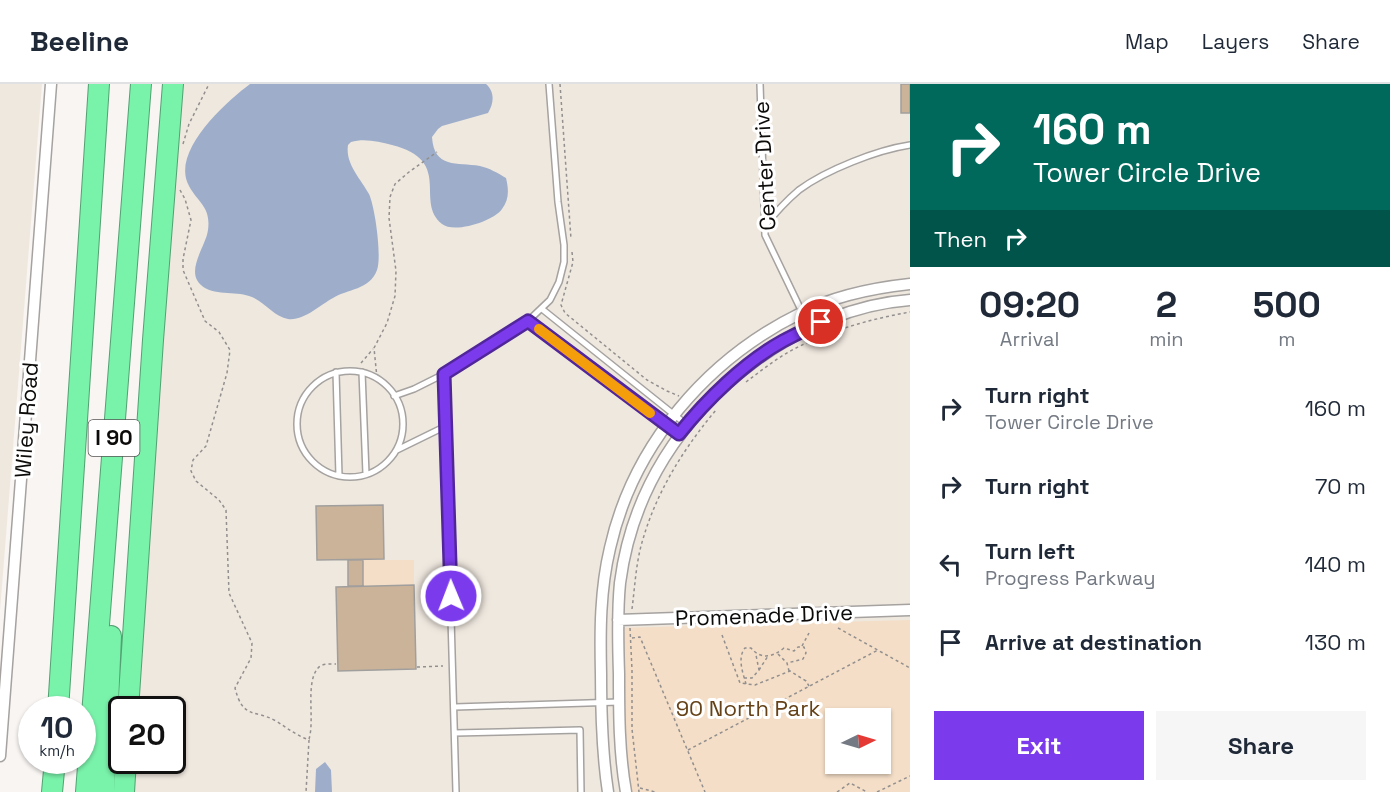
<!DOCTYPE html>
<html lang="en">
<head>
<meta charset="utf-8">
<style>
	:root { --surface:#fff; --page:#f6f6f7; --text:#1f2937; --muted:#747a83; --line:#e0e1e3; --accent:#7c3aed }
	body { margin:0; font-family:"Space Grotesk",sans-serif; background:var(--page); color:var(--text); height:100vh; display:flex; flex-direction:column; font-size:22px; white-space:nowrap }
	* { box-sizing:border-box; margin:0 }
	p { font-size:20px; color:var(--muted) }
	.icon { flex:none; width:33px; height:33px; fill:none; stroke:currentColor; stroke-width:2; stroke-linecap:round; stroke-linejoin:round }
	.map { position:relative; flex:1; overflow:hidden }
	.drawer { display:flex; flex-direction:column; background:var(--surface); width:480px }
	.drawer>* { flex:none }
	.banner { background:#00695c; color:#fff; overflow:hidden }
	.needle { width:39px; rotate:85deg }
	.fabs { position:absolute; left:825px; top:624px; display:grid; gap:12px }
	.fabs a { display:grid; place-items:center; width:66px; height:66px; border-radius:0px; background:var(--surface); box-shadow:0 2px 4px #0004; font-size:30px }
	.speed { position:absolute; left:18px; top:612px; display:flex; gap:12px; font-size:30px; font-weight:700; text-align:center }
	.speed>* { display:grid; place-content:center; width:78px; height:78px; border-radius:50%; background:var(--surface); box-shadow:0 2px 4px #0004; line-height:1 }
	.speed small { font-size:15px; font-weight:400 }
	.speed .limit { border:3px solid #111; border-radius:9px; background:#fff; color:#111 }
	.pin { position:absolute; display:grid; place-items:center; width:51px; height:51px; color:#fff; margin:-26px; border:3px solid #fff; border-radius:50%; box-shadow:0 2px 6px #0007 }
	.me { position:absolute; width:66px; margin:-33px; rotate:359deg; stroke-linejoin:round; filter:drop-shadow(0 0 4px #0008) }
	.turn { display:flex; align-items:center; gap:21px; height:126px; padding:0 24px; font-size:27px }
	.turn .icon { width:78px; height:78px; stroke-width:2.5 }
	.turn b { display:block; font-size:42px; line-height:51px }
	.then { display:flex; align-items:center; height:57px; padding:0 24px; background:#0003; gap:12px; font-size:22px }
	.eta { display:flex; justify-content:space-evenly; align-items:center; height:102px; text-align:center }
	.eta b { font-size:36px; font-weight:800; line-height:42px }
	.primary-button { display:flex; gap:12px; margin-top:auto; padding:12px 24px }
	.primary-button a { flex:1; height:69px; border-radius:0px; background:var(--accent); color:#fff; font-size:24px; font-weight:800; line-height:69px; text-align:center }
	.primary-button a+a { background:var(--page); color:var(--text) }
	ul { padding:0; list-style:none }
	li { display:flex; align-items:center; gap:18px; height:78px; padding:0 24px }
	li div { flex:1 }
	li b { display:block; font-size:22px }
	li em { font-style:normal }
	header { display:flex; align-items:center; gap:36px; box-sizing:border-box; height:84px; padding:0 30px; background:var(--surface); border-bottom:2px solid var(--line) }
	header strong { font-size:28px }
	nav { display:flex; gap:33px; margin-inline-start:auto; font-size:21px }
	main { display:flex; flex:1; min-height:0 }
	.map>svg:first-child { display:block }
	.built { fill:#efe8df; fill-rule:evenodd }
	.green { fill:#f4dec7; fill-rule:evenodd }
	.water { fill:#9eaeca }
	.building { fill:#cab399; stroke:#a19f9d; stroke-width:1.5 }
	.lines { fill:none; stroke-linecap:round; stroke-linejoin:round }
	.service-casing { stroke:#a5a2a0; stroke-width:8 }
	.minor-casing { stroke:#a5a2a0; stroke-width:13 }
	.motorway-casing { stroke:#53a172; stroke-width:22 }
	.path { stroke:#928f8e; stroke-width:1.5; stroke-dasharray:3 3; stroke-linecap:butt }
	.service { stroke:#fff; stroke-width:5 }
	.minor { stroke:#fff; stroke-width:10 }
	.motorway { stroke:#79f2aa; stroke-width:20 }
	.route-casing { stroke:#51269a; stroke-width:15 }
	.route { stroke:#7c3aed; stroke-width:10 }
	.slow { stroke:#f59e0b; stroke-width:10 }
	.labels { text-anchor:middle; stroke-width:6; stroke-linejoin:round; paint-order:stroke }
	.shield { fill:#fff; stroke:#555454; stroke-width:1.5 }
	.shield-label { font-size:21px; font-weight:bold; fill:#0c0b0a }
	.street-label { font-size:22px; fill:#0c0b0a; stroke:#fff }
	.park-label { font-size:22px; fill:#654217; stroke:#fff }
</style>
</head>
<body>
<header>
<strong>Beeline</strong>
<nav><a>Map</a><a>Layers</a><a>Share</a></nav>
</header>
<main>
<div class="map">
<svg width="910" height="708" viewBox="0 0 910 708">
	<rect width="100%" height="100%" fill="#f8f5f3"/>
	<path class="built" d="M0,0H42L0,527Z
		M170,0H910V708H116L121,639L122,676H172V626L123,625ZM836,634H880V680H836Z"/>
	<path class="green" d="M363,476H414V501L363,502Z
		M910,536V708H626L618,544ZM836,634H880V680H836Z"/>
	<path class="water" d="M250,0H486C495,8 494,19 488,29L442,42L438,45L432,53C434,85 457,78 480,82C489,84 498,89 506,94C509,106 509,116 502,125C494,137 454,150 442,140C414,117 454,77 392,61C379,58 365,54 351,58L348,61C345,80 361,95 369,110C375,123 382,173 377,186C370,206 347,205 333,214C320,221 304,237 288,235C274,233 263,216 249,212C235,207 213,212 201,201C185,187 206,162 208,146C211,123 199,120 189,102C170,68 226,18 250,0Z
		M325,678L331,686L332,708H315L316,685Z"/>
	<path class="building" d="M901,0H910V29H901Z
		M383,421L384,475L317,476L316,422Z
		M348,476H363V502H348Z
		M414,501L416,585L338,587L336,503Z"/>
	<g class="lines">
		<g class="service-casing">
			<path id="service" d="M760,0L765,151L802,228
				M764,143C775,129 786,117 799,106C826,86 877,66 910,61
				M542,225L687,341
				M528,237L679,350
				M297 340a53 53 0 1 1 106 0a53 53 0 1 1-106 0Z
				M336,288L339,392
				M362,288L366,390
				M444,290L456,708
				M394,312L414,305L444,290L528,237L550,216L559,198L564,178V161L558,118L549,0
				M397,366L446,342
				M455,623L619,618
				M455,649L580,646L581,708"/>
		</g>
		<g class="minor-casing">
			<path id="minor" d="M618,536L910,526
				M0,672L51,0
				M608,708C602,669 601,629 601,590C600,547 600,506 610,464C633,361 707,275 801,229C834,212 873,204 910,200
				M626,708C619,669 619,629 619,590C618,560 617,529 620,499C632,407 681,332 755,277C800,244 854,220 910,216"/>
		</g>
		<g class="motorway-casing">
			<path id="motorway" d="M58,626L99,0
				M128,626L153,256L173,0
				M52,708L55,676
				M86,708L141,0
				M104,708L111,552
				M124,708L126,676"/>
		</g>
		<path class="path" d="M560,0L571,155
			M183,60L189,40L209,0
			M180,106L185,115L191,136L183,175V186L205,237L219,248L230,266L227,289L206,362L193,376L191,387L196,397L219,416L226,426L229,509L252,559L251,574L235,604C243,636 255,625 276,637C287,644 296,651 309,656L306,708
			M572,168L573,178L561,221L565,229L647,296L667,307L679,312
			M361,279L373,265
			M377,294L374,264L387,239L395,212L396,187L389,134L390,113L395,100L409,88L437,68
			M746,298C762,286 778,273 796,264C831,246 871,235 910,228
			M632,525C635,502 636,477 643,455C657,407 684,364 716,326
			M630,544L632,586V645L639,708
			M838,544L910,584
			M722,551L740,599L755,601L790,587L806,597L809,602
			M632,554L640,553L705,708
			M802,562L809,549
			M778,570L787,579
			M417,583L443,582
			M759,586L768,572
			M744,594H752L759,586L756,571
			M746,600C743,589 737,574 745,564H751C761,576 773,573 784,564L794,567L798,563H804L806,569L803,575L787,579L789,587
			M309,655C315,636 305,599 318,584C322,579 331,580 336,580
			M688,666L878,566
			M640,704L655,708
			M837,708L850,699L867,708
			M877,708L910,692"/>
		<use href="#service" class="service"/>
		<use href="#minor" class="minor"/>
		<use href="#motorway" class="motorway"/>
	</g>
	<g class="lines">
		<g class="route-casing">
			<path id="route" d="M451,512L444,290L528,237L679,350C706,316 745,278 783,257C796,250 809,244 821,238"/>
		</g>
		<use href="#route" class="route"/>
		<path class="slow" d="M539,245L650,329"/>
	</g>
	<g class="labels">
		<rect class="shield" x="88.5" y="336" width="51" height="36" rx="4.5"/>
		<g class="shield-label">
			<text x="114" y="361">I 90</text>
		</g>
		<g class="street-label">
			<text transform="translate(764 82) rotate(-93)" y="8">Center Drive</text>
			<text transform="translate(26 336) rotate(-86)" y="8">Wiley Road</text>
			<text transform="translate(764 531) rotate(-2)" y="8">Promenade Drive</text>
		</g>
		<g class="park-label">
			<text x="748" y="632">90 North Park</text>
		</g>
	</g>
</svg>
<div class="fabs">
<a><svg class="needle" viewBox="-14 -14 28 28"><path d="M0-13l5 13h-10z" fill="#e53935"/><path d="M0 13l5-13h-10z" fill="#747a83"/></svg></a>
</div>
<div class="speed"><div>10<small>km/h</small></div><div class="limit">20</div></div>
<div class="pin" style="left:821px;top:238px;background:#d93025"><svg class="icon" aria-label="arrive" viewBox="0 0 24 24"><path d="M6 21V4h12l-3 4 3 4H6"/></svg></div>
<svg class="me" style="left:451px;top:512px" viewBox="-20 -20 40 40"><circle r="17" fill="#7c3aed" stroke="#fff" stroke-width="3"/><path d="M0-11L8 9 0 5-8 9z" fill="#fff"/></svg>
</div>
<section class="drawer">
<div class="banner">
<div class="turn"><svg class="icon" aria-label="right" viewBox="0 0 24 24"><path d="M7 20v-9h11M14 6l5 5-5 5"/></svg><div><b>160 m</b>Tower Circle Drive</div></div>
<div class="then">Then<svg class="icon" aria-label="right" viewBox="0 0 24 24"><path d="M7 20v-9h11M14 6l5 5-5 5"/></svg></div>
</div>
<div class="eta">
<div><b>09:20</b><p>Arrival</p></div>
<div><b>2</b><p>min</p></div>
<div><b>500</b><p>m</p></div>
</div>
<ul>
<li><svg class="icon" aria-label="right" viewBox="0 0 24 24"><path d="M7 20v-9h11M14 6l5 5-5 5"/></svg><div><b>Turn right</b><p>Tower Circle Drive</p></div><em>160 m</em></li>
<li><svg class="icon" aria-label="right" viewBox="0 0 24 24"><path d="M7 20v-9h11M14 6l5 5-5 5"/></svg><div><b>Turn right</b></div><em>70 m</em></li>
<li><svg class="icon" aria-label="left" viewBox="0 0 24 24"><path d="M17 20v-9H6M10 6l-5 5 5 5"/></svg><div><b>Turn left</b><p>Progress Parkway</p></div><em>140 m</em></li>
<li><svg class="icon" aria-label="arrive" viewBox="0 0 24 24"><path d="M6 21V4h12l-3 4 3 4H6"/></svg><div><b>Arrive at destination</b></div><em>130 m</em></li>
</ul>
<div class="primary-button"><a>Exit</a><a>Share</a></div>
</section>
</main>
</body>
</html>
